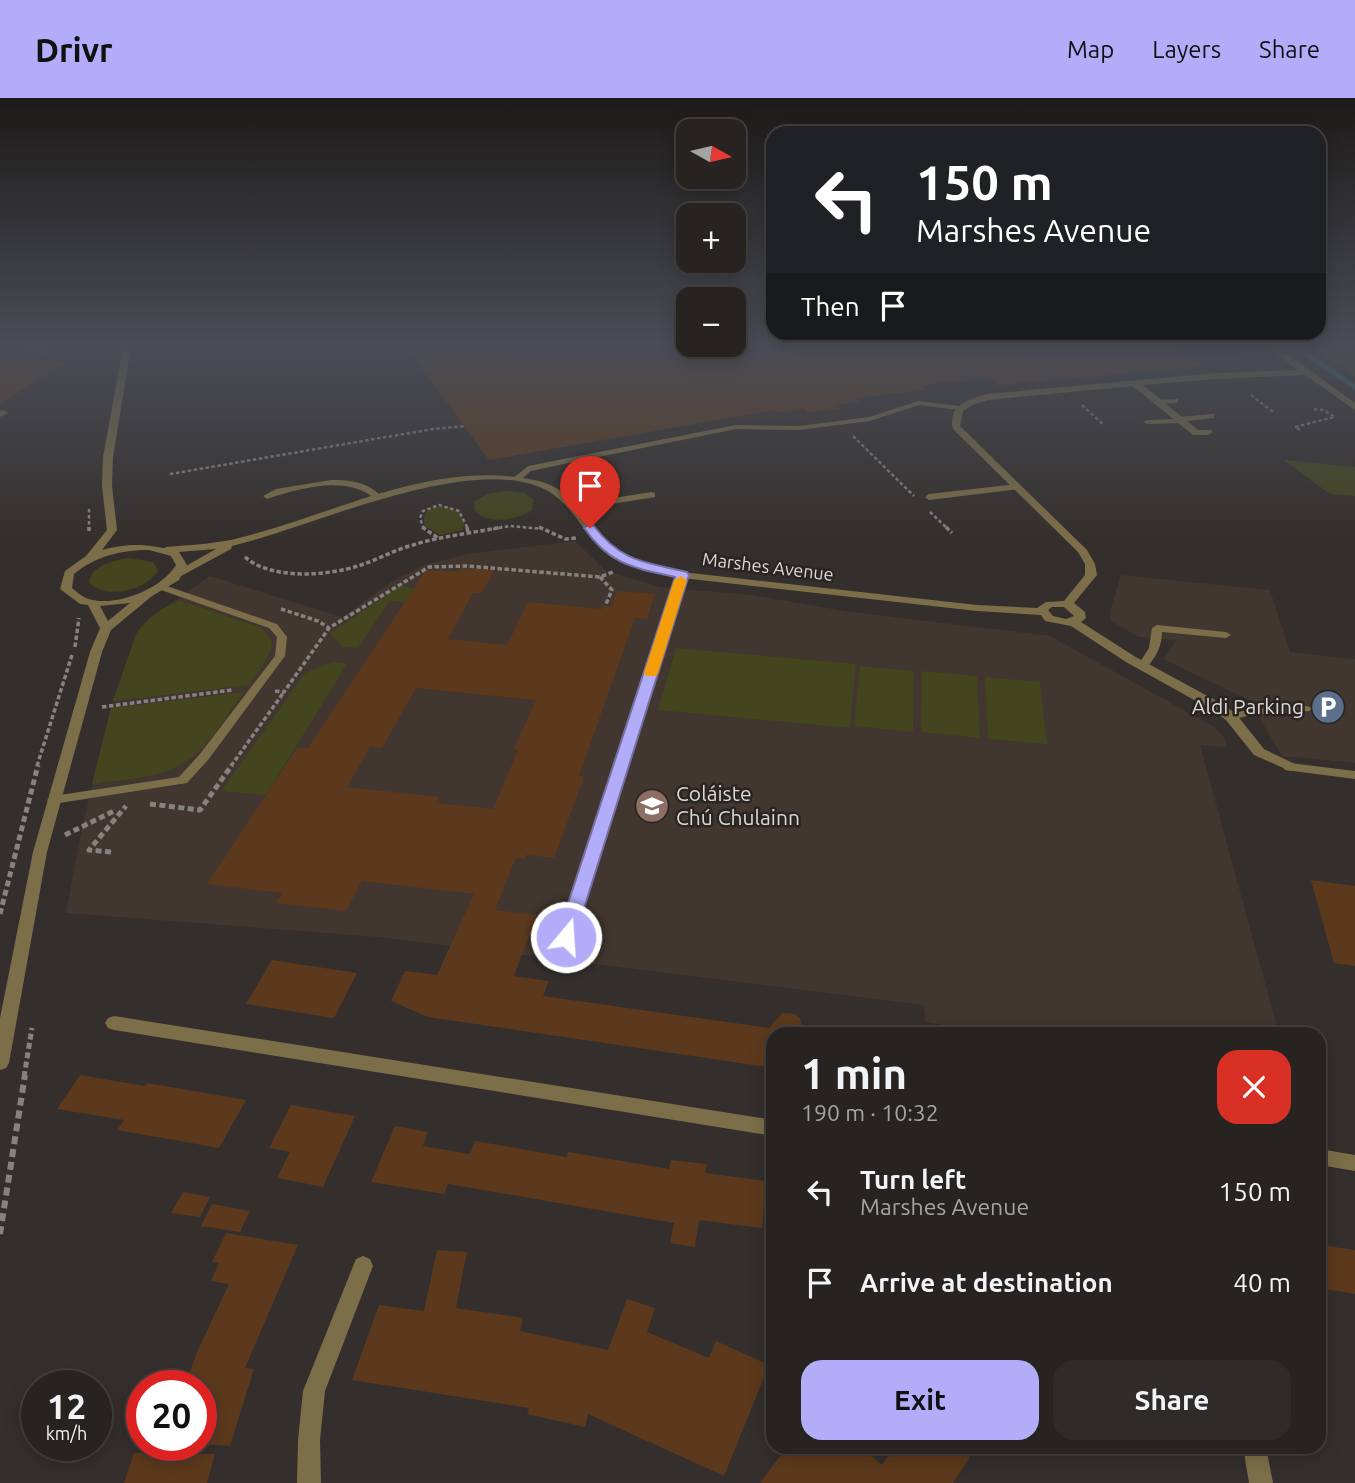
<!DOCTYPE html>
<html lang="en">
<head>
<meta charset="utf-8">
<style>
	:root { --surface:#272321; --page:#2f2b2a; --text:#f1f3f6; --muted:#a4a4a5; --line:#43403f; --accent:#b3adf9 }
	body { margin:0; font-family:Ubuntu,sans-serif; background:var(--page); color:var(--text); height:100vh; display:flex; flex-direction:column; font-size:26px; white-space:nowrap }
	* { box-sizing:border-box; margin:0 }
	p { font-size:23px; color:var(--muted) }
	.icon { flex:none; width:38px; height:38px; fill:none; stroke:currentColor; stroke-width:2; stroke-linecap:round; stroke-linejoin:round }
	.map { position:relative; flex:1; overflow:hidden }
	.panel { position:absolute; left:766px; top:929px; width:560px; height:427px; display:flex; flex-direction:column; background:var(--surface); border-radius:21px; box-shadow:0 4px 18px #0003,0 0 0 2px var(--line) }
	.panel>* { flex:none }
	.top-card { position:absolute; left:766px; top:28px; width:560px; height:214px; border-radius:21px; box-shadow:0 4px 18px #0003,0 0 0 2px var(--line); background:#202124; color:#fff; overflow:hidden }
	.needle { width:46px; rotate:98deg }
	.fabs { position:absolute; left:676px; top:21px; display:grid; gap:14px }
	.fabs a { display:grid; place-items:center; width:70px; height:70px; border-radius:14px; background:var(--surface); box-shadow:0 4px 18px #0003,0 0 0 2px var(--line); font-size:35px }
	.speed { position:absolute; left:21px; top:1272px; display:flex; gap:14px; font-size:35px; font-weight:700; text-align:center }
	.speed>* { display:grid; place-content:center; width:91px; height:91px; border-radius:50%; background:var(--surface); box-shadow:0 4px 18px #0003,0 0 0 2px var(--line); line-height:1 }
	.speed small { font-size:18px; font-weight:400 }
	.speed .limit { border:10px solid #d22; background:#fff; color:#111 }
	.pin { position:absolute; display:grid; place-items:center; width:60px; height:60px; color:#fff; margin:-72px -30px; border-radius:50% 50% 50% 0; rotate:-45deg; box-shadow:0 0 7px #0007 }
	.pin .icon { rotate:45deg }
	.me { position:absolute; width:77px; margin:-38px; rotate:18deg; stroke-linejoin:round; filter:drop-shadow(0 0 5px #0008) }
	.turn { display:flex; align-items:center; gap:24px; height:147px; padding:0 35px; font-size:32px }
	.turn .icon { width:91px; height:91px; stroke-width:2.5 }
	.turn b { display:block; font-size:49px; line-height:60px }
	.then { display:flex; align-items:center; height:66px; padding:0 35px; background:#0003; gap:14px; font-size:26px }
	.round { display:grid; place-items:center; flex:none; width:74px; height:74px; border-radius:21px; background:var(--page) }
	.summary { display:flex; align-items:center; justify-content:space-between; height:119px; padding:0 35px }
	h1 { font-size:42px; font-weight:600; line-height:52px }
	.action { display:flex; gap:14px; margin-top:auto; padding:14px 35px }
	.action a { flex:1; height:80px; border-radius:21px; background:var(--accent); color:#111; font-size:28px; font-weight:600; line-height:80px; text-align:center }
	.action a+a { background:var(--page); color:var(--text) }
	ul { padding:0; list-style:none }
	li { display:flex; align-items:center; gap:21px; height:91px; padding:0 35px }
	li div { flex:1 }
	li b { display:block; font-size:26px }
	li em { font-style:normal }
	header { display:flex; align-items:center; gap:42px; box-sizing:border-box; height:98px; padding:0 35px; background:var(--accent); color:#111 }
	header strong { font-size:33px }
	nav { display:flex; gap:38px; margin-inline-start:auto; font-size:24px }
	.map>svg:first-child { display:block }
	.built { fill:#413630 }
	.green { fill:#42451e }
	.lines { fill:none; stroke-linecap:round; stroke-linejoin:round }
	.stream { stroke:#316d7b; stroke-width:5 }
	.building { fill:#5c391c; fill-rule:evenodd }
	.path-far3 { stroke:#868280; stroke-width:2.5; stroke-dasharray:3.5 2.5; stroke-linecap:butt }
	.path-far2 { stroke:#868280; stroke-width:3.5; stroke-dasharray:4.5 2.5; stroke-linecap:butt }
	.path-far1 { stroke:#868280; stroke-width:5; stroke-dasharray:6 3.5; stroke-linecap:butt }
	.path { stroke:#868280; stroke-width:6; stroke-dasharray:8 5; stroke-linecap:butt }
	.service { fill:#7c6e49; fill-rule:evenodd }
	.pedestrian { fill:#7c6e49; fill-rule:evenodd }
	.minor { fill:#7c6e49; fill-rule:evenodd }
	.tertiary { fill:#7c6e49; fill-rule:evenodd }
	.route { fill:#b3adf9; stroke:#7470a2; stroke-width:2 }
	.slow { fill:#f59e0b }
	.labels { text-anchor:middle; stroke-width:5; stroke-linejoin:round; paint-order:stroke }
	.far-street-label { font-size:18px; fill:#dbd8d6; stroke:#2a2522 }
	.poi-label { font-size:21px; fill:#dbd8d6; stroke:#2a2522; text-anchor:end }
</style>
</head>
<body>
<header>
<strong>Drivr</strong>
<nav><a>Map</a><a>Layers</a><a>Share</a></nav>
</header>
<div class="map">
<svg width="1355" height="1385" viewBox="0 0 1355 1385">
	<rect width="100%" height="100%" fill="#342f2c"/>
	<path class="built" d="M575,443L606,473L660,489L751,497L845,513L1050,538L1216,630L1224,639L1227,649L1200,647L1279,936H991L925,924L924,907L378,839L66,815L82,730L111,610L136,536L143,527L162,512L210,478L342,519L397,480L427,466L468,456Z
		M1121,477L1270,492L1290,554L1355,561V665L1282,658L1249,602L1163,561L1177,542L1139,539L1111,523L1110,513Z"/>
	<path class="green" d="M1325,249H1355V279L1313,251Z
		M1284,362L1355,369V398L1330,396Z
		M507,393L524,395L534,402L532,412C516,423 488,427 474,412L475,403L488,396Z
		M437,409H448L460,415L464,425L463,432L440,437L425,428C422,417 425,412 437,409Z
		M129,460L153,464L158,472C148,492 105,503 89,484C92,467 113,463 129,460Z
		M401,488L414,490L405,504L389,503L358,550L342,549L330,535Z
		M180,503L262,530L272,544C270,561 258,574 249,587L113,603L136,536C145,522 163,508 180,503Z
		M676,550L856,566L850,630L658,612Z
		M333,564L347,566L266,697L221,693L305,575Z
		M860,568L914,573L913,634L854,628Z
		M922,573L977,578L980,640L921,634Z
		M985,579L1040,584L1047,646L988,641Z
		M244,594C227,616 211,647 188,662C161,681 123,681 92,686L111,610Z"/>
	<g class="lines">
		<path class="stream" d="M1296,249L1355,289"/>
	</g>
	<path class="building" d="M406,249H1178L1205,268L999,287L991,280L920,287L925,292L856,300L860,304L837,307L841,310L808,315L804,311L777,315L775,312L489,362Z
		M0,259L24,260L66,264L0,306Z
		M461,470L494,472L482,495H473L448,541L507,547L528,504L602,511L603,508L611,509L617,493L655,496L647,521L635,520L579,678L584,679L554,760L526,757L525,761L516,760L495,812L537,817L514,878L549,883L543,898L769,930L782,915L795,916L800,920L803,936H774V970L428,919L391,903L405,873L437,877L474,796L362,783L346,813L276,805L282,795L207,786L297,650H308L426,472L459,474ZM416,590L536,602L514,651L518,652L493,711L436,705L439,699L347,689L370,649L382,650Z
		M1311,782L1355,788V868L1334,865Z
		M272,862L357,875L334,920L246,906Z
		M80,977L145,988L147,985L246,1002L219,1050L117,1032L124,1022L57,1011Z
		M291,1007L355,1018L323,1089L277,1080L290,1054L269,1050Z
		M395,1028L428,1034L423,1048L470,1056L475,1043L567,1059L568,1054L669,1071L671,1062L707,1066L705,1075L766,1083L762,1130L699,1122L695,1149L670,1145L674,1125L448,1086L444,1096L371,1084Z
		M183,1094L210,1099L200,1119L171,1115Z
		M212,1106L250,1113L240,1134L201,1128Z
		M226,1135L298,1147L245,1270L254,1271L230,1348L201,1346V1288H185L197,1254L229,1186L211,1183L219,1165L212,1164Z
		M1320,1147L1355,1152V1196L1320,1190Z
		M437,1152L467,1154L456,1210L523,1220L520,1233L608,1252L627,1201L655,1210L647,1234L709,1260L716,1243L769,1267L724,1378L588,1316L585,1329L527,1316L529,1310L352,1282L379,1207L424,1213Z
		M787,1349H861L882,1367L895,1349H958L970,1359L953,1385H760Z
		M134,1355L215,1356L207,1385H124Z"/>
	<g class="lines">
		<path class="path-far3" d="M1240,256L1258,254
			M1251,297L1273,314
			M1082,307L1104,327
			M1314,311L1323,312L1335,319
			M1300,332L1295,329L1334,319
			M853,338L914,398
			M170,376L433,331L466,328
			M89,411V431
			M930,414L948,431
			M424,431L420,420L423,413L439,407L459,413L468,431
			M493,431L510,428L543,431"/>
		<path class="path-far2" d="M89,429V433
			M422,429L438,440
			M467,429L468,435
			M539,429L565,441L577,440
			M946,429L952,435
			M245,459C271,482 326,478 358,468C377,462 394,452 413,447C441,438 473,435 502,429
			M600,479L612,492L606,506
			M281,511L318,523L329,530
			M75,549L79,520
			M275,593L284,594L329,530L429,469L467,468L600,479L613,474
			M102,609L232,592
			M37,668L72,557
			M231,668L284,594"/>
		<path class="path-far1" d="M150,706L200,712L232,667
			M65,737L116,712
			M111,754L89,752L126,708
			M0,816L38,667
			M24,979L32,930"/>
		<path class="path" d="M0,1136L25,977"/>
		<path class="service" d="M1175,301H1178V305L1159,306L1155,304L1159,302Z
			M918,303L959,308L963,310L959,312L919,307L870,323L799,332L736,331L559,367L531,373L519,383L512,381L528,368L736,327L799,328L869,319Z
			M1211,316H1214V320L1186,323L1182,325L1147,326L1143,324L1147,322L1175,321L1179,319Z
			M331,382C351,382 369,384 383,400L376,402C348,376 300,390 267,401L263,398L276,391Z
			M1017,386L1020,387V391L929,402L925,399L929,396Z
			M652,394L655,395V399L574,412L570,409L574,406Z
			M682,474L687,477L573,839L571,843H561L559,839L677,477Z
			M164,487L277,526L287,539L285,558L208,662L187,685L53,706L49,705L47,702L53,698L179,679L200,656L275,558L277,539L269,530L161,492L159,490Z
			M1157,527L1226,534L1231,537L1226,540L1162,534C1162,548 1156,559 1147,569H1139L1138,567L1149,550L1152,530Z
			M1306,608L1310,609L1312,611L1310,613L1251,617L1231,622L1225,619L1227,617L1251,611Z"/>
		<path class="pedestrian" d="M1290,665L1355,673V681L1285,672L1283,669L1285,666Z"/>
		<path class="minor" d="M9,249H36L51,253L47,255Z
			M1268,249H1278L1355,305V312L1305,277L1217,281L1143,287L1198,332H1211L1213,334L1208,337H1193L1133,288L988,302L972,307L963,313L960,328L1087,452L1095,466L1097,477L1074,505L1085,514L1086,520L1081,524L1134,558L1224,607L1236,616L1264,651L1295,666L1297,669L1295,672L1290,673L1254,657L1226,622L1214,613L1126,564L1071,528L1045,523L1041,517L977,513L682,480C655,474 624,472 602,452C583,434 572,407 548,393C474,352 310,430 232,448L231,451L181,478L175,475L177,473L216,451L166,455L161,452L166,449C189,447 212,446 235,441C335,417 434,359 539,383C578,392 590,436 621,456C639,468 662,469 682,474L977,507L1037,510L1046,504L1064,503L1085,477V466L1078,454L953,331C947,308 969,301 987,296L1217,275L1298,272ZM1052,509H1064L1074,518L1066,521L1053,518L1048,512Z
			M0,313L4,312L8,315L0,319Z
			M114,918L774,1022V1038L114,932L108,930L105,925L108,920Z
			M1320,1051L1355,1057V1073L1320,1067Z
			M363,1158L370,1161L373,1168L325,1293L320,1342L321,1385H297L298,1342L303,1293L356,1161Z
			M1243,1349H1266L1273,1385H1249Z"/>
		<path class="tertiary" d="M123,249H131L113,359L112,388L117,432L102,452C132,444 149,446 179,454L187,467L179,482L152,498L111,532L102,554L47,754L9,965L6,970L0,972V920L33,754L90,554L100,530L88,507L80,506L60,491L65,473L86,458L107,432L102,388L103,359ZM149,452L171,458L176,467C162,491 113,511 86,500C81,498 76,493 72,490L74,476C96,458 121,452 149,452ZM130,505L108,523L100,508Z"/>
	</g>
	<linearGradient id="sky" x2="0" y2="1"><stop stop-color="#1d1a18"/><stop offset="0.56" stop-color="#4a4d56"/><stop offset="1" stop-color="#4a4d56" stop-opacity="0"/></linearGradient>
	<rect width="1355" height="443" fill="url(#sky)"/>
	<path class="route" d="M586,428H594C621,464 646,464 687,474L689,477L575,839L573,844H560L557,839L675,479C634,470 610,467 584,430Z"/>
	<path class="slow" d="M681,478L687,482L658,575L656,578H646L644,575L674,482Z"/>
	<defs>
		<g id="parking-disc" transform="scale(1.75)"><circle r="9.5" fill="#5c6f8a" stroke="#2a2522"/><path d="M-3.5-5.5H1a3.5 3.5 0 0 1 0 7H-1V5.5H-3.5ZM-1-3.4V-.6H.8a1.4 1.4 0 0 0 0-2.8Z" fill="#fff"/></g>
		<g id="school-disc" transform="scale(1.75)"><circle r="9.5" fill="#8d6e63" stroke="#2a2522"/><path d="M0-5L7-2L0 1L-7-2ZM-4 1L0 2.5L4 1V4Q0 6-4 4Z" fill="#fff"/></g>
	</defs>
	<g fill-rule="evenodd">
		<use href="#parking-disc" x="1328" y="609"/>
		<use href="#school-disc" x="652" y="708"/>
	</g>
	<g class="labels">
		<g class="far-street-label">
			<text transform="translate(768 469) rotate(7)" y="6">Marshes Avenue</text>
		</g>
		<g class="poi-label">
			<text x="1304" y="616">Aldi Parking</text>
			<text x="676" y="703" text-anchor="start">Coláiste<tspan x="676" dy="24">Chú Chulainn</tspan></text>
		</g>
	</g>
</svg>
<div class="fabs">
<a><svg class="needle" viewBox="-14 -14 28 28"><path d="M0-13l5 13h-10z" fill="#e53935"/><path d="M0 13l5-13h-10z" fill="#a4a4a5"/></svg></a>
<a>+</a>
<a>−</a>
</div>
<div class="speed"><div>12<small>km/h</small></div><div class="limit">20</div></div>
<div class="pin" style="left:590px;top:430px;background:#d93025"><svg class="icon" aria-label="arrive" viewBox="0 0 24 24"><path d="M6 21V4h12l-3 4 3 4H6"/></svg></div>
<svg class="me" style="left:566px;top:839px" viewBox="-20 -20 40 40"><circle r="17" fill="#b3adf9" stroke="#fff" stroke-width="3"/><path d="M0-11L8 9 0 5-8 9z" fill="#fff"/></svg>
<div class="top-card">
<div class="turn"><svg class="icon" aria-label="left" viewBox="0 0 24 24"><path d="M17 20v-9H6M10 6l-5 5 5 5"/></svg><div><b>150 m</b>Marshes Avenue</div></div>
<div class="then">Then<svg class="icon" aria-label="arrive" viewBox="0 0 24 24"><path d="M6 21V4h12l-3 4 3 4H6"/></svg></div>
</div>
<section class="panel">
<div class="summary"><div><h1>1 min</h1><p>190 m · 10:32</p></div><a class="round" style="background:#d93025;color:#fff"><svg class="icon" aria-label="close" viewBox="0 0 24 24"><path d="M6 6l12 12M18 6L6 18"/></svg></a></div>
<ul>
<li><svg class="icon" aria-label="left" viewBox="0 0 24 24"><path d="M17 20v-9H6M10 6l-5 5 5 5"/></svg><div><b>Turn left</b><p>Marshes Avenue</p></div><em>150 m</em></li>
<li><svg class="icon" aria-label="arrive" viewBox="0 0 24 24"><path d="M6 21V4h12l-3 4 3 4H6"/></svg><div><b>Arrive at destination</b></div><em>40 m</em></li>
</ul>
<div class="action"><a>Exit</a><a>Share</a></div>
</section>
</div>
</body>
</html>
